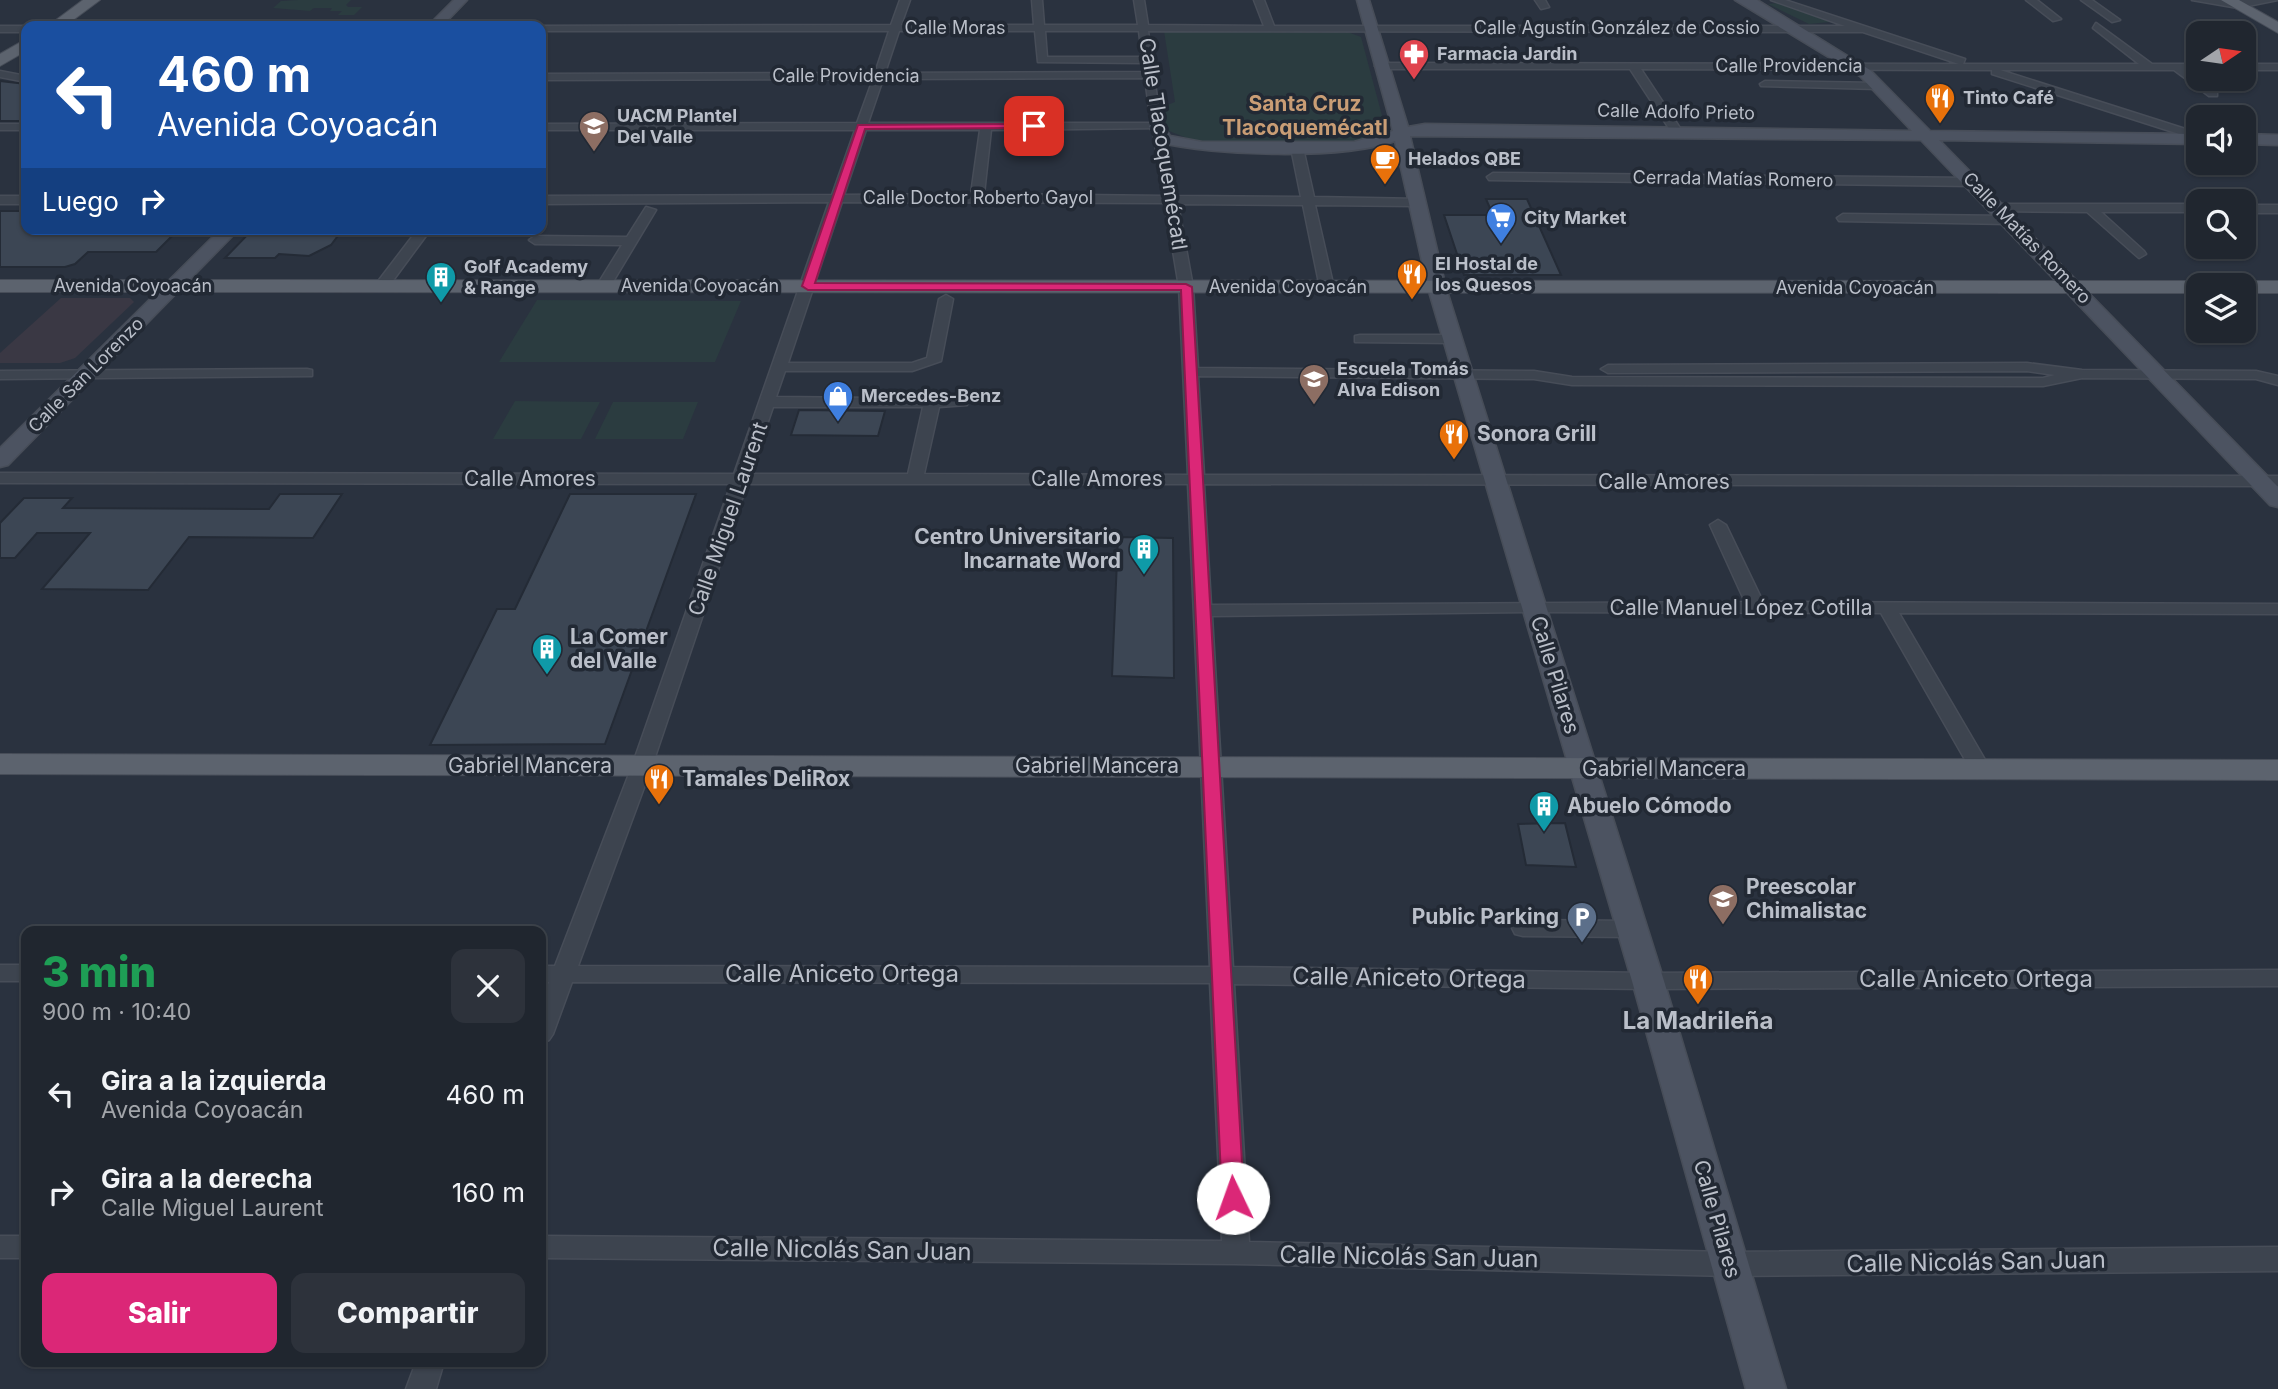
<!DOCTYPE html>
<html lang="es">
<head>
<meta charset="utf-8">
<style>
	:root { --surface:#20262f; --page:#2d323b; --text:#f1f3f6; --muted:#a2a5aa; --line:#3d434b; --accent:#db2777 }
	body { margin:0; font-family:Inter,sans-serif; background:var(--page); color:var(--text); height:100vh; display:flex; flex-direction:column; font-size:26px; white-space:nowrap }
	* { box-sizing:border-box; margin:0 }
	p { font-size:23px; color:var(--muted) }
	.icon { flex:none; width:38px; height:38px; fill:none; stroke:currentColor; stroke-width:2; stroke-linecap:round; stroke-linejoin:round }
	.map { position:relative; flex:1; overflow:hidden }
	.side { position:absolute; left:21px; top:926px; width:525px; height:441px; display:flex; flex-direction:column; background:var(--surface); border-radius:14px; box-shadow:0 2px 5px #0004,0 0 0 2px var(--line) }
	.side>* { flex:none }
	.hud { position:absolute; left:21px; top:21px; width:525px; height:214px; border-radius:14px; box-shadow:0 2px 5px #0004,0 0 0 2px var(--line); background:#1a4fa0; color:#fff; overflow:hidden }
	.needle { width:46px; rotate:77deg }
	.buttons { position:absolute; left:2186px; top:21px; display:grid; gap:14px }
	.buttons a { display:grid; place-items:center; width:70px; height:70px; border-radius:14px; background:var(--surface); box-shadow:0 2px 5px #0004,0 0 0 2px var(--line); font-size:35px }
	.pin { position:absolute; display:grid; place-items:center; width:60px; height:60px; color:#fff; margin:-30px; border-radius:14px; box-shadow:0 4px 10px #0006 }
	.me { position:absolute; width:77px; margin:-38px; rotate:357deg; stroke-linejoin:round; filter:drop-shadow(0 0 5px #0008) }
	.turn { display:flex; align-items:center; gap:24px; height:147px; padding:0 21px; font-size:32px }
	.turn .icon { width:91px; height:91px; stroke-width:2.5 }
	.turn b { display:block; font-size:49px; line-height:60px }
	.then { display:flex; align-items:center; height:66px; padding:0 21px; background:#0003; gap:14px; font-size:26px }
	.round { display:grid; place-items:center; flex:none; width:74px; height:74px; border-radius:14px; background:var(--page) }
	.headline { display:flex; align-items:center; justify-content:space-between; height:119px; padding:0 21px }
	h1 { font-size:42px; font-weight:800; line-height:52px; color:#1e9e55 }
	.button { display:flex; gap:14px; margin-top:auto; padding:14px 21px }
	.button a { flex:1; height:80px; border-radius:14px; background:var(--accent); color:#fff; font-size:28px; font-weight:800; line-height:80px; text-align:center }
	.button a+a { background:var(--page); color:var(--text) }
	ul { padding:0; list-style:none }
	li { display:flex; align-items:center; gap:21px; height:98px; padding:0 21px }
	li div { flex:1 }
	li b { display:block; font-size:26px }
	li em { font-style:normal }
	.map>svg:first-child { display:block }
	.medical { fill:#3a3844 }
	.green { fill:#2b3c40 }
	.building { fill:#3c4654; stroke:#242b36; stroke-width:2 }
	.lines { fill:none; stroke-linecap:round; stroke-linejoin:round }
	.street-casing { stroke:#474d58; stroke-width:3 }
	.secondary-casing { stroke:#474d58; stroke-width:3 }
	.primary-casing { stroke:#474d58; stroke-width:2 }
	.street { fill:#3d444f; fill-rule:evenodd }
	.secondary { fill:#4c5361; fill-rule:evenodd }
	.primary { fill:#5c636e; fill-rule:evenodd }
	.route { fill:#db2777; stroke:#8e194d; stroke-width:2 }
	.labels { text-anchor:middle; stroke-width:7; stroke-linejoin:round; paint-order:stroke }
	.far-street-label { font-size:18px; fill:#babfc9; stroke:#222934 }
	.far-poi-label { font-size:18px; font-weight:bold; fill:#babfc9; stroke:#222934; text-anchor:start }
	.far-quarter-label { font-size:21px; font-weight:bold; fill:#c99d75; stroke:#222934 }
	.street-label { font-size:21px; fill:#babfc9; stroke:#222934 }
	.poi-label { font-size:21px; font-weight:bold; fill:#babfc9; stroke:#222934; text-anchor:start }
	.near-street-label { font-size:24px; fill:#babfc9; stroke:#222934 }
	.near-poi-label { font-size:24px; font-weight:bold; fill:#babfc9; stroke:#222934 }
</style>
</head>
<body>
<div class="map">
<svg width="2278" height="1389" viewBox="0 0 2278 1389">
	<rect width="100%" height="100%" fill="#2a323f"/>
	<path class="medical" d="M61,298H130L134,302L75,358L60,363H0V353Z"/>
	<path class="green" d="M298,0H351L346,5L348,7H362L354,15H338L342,11H330L332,8H314L310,11L273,8L281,1Z
		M1777,3L1829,20V22L1809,24L1768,4Z
		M1164,31H1345L1361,37L1385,127L1376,142L1202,144L1164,129L1165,106L1175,102Z
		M537,300L741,301L715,362H499Z
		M515,401L600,402L581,439H493Z
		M613,402H698L683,439H595Z"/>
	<path class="building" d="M0,81L26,84V121H0Z
		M1486,199H1527L1561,275H1464L1444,215H1493Z
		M0,211H26V229H179L156,252H88L75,264L65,267H0Z
		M253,229H343L331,245L309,256L279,254L275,258H225Z
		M799,410L885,411L878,436L791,435Z
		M280,494H342L313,538L189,537L148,590L42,589L90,533H37L15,558H0V523L24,498H72L63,508L269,509Z
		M570,494H696L605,744L430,745L497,609H515Z
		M1118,537L1173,538L1174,678L1112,676Z
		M1565,823L1576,867L1526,865L1518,824Z"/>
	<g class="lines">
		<g class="street-casing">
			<path id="street" d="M900,0H910L901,25H1034L1032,0H1042L1044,25H1138L1134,0H1144L1148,25L1264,26L1254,0H1264L1274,26H1845L1771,0H1785L1965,59L1963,64H2139L2093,28L2096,23L2152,64H2198V70H2187L2217,92V96H2209L2174,70H2000L2198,133V140L1992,74V70L1641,69L1682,131L1676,134L1672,133L1630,69H1380L1375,66L1380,63L1959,64L1863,32L1148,31L1161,128L991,130L984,194L1164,196L1154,137L1160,134L1166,137L1176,196L1301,197L1291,148L1297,145L1303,148L1314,197L1420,199L1422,202L1416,206L1315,205L1334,288L1327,292L1320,288L1303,205L1178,204L1193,287L1198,368L1534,371L1572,377L2043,378L2055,375L2027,371L1608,373L1601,369L1608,365L2027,363L2082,370L2256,371L2278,376V385L2256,379L2082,378L2043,386L1572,385L1534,379L1198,376L1204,475L2278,476V486L1204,484L1211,605L1745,602L1710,525L1718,520L1726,525L1763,602L2278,604V614L1899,613L1991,770L1981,776L1971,770L1881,613L1534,612L1212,616L1233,967L1648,973L2278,970V986L1648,989L1234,984L1249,1242L1730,1252L2278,1247V1271L1730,1276L1236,1264L541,1258V1236L1222,1241L1210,983L572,982L553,1034L549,1040L541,1043V1003L549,982H541V966H555L632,766L731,484L0,483V473L734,474L829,202L541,204V196L832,195L855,130H541V124L857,123L873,79L541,80V74L875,73L889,31H541V26H537L891,25ZM899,31H1035L1038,62L1143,63L1144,72L885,73ZM1045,31H1139L1142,57H1047ZM1145,78L1151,123H868L883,79ZM866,130H980L971,194L844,195ZM842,202L1165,203L1179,287L1188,475L924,474L939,407L967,405V399L776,397L785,371H912L941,361L953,299L946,295L939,299L927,358L912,363H788ZM773,407H923L908,474H750ZM747,484H1188L1210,967L578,966L652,766Z
				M1535,0H1545L1549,7L1541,9Z
				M2026,0H2037L2061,19L2053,21Z
				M2081,0H2092L2120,20L2112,22Z
				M2192,0H2278L2238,8Z
				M0,26H26V32H0Z
				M2244,64H2278V70H2244Z
				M0,71L26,76V82L0,77Z
				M1765,81L1878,83L1883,86L1878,89L1761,86L1760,84Z
				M0,124H26V130H0Z
				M1493,173L1973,178L1979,182L1973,186L1489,180L1487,177Z
				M0,196H26V204H0Z
				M1998,204H2198V212H2101L2144,251L2146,254L2139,258L2087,212L1994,211V205Z
				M2244,205H2278V213H2244Z
				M646,207L656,210L608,290L596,287L622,245L535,244L529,240L535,236L627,237Z
				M1843,214L2009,216L2015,220L2009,224L1839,221L1837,218Z
				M418,229H431L386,290H376V284Z
				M1360,335H1453L1460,339L1453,343L1355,342V336Z
				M307,369L312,370V376L0,379V371Z
				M1523,920L1632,921L1640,923L1643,929L1640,935L1632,937L1523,936L1515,934L1512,928L1515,922Z
				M0,965H26V981H0Z
				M0,1236H26V1258H0Z
				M416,1362H444L436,1389H406Z"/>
		</g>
		<g class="secondary-casing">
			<path id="secondary" d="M454,0H467L442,26H428Z
				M1357,0H1369L1408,127L1425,124L1912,131L1860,76L1735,0H1757L1870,70L1930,131L2198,134V144L1939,140L2278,487V507L2270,505L1921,140L1410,136L1446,288L1664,981L1786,1389H1746L1632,981L1428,288L1395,141C1342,160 1214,156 1158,142L1149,126L1157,121L1162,123L1170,136L1202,142H1354L1393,131Z
				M2244,134L2278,135V145L2244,144Z
				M221,229H239L8,465L0,467V448Z"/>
		</g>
		<g class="primary-casing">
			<path id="primary" d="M83,0H100L65,26H48Z
				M2221,0H2239L2278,22V33Z
				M26,39V51L0,66V54Z
				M0,280L2198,281L2207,285H2198V293L0,292Z
				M2244,281H2278V293H2244V285H2235Z
				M0,754L2278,760V780L0,774Z"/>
		</g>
		<use href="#street" class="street"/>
		<use href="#secondary" class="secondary"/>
		<use href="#primary" class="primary"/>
	</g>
	<path class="route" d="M1034,124L1038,128L865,129L815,283L1186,284L1192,287L1244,1198L1241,1204L1233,1206L1225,1204L1222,1198L1181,290H808L802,286L858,125Z"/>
	<defs>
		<g id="pharmacy-pin" transform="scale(1.575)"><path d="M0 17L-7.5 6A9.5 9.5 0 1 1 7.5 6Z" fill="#e0444e" stroke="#222934"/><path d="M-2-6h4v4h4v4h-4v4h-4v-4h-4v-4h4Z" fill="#fff"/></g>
		<g id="restaurant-pin" transform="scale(1.575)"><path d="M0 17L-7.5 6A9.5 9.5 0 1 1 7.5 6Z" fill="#e8710a" stroke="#222934"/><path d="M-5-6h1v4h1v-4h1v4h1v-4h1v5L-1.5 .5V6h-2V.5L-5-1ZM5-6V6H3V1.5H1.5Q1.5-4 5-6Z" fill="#fff"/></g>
		<g id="university-pin" transform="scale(1.575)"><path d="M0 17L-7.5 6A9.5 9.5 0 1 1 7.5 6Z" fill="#8d6e63" stroke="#222934"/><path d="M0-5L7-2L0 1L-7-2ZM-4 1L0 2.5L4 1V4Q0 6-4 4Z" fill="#fff"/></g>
		<g id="cafe-pin" transform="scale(1.575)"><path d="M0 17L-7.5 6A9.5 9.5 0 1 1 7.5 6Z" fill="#e8710a" stroke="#222934"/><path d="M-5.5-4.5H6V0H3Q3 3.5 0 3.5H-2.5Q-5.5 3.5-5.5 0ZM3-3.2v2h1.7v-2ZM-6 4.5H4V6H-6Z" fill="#fff"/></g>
		<g id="supermarket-pin" transform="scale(1.575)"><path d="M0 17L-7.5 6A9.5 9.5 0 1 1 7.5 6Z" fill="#3f7fe0" stroke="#222934"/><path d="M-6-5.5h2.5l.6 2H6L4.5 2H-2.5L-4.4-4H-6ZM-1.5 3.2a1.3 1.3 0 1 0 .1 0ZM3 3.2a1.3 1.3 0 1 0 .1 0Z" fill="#fff"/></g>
		<g id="building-pin" transform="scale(1.575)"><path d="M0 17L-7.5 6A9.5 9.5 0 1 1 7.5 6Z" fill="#0f9aa8" stroke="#222934"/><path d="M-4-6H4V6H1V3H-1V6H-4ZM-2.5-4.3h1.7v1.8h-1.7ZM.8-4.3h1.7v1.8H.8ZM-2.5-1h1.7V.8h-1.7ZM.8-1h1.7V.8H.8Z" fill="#fff"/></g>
		<g id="school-pin" transform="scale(1.575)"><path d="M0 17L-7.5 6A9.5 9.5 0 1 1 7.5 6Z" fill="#8d6e63" stroke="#222934"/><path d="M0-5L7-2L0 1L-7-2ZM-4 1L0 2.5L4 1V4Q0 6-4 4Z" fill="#fff"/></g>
		<g id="shop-pin" transform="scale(1.575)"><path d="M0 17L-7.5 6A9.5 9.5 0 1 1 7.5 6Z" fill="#3f7fe0" stroke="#222934"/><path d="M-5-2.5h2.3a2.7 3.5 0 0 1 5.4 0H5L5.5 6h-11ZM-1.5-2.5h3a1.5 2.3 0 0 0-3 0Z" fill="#fff"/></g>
		<g id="parking-pin" transform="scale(1.575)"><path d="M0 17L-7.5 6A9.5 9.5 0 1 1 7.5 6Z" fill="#5c6f8a" stroke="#222934"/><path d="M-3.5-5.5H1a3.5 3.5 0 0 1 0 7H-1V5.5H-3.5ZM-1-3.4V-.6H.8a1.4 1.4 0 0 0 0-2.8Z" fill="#fff"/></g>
	</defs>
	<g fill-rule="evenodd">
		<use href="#pharmacy-pin" x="1414" y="54"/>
		<use href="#restaurant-pin" x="1940" y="98"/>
		<use href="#university-pin" x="594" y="126"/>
		<use href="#cafe-pin" x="1385" y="159"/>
		<use href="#supermarket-pin" x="1501" y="218"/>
		<use href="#restaurant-pin" x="1412" y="274"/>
		<use href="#building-pin" x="441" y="277"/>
		<use href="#school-pin" x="1314" y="379"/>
		<use href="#shop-pin" x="838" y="396"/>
		<use href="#restaurant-pin" x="1454" y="434"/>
		<use href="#building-pin" x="1144" y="549"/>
		<use href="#building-pin" x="547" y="649"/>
		<use href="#restaurant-pin" x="659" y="779"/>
		<use href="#building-pin" x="1544" y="806"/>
		<use href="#school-pin" x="1723" y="899"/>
		<use href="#parking-pin" x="1582" y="917"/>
		<use href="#restaurant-pin" x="1698" y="979"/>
	</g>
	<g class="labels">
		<g class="far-street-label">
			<text x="955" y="34">Calle Moras</text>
			<text x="1617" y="34">Calle Agustín González de Cossio</text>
			<text x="1789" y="72">Calle Providencia</text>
			<text x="846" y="82">Calle Providencia</text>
			<text transform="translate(1676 112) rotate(1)" y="6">Calle Adolfo Prieto</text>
			<text transform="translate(1733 179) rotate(1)" y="6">Cerrada Matías Romero</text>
			<text x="978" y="204">Calle Doctor Roberto Gayol</text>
			<text transform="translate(2027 238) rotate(46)" y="6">Calle Matías Romero</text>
			<text x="133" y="292">Avenida Coyoacán</text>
			<text x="700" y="292">Avenida Coyoacán</text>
			<text x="1288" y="293">Avenida Coyoacán</text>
			<text x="1855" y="294">Avenida Coyoacán</text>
			<text transform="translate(86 375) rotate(-45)" y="6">Calle San Lorenzo</text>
		</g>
		<g class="far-poi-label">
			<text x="1437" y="60">Farmacia Jardin</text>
			<text x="1963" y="104">Tinto Café</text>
			<text x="617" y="122">UACM Plantel<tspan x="617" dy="21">Del Valle</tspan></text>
			<text x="1408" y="165">Helados QBE</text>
			<text x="1524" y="224">City Market</text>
			<text x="1435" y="270">El Hostal de<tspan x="1435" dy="21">los Quesos</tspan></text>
			<text x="464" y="273">Golf Academy<tspan x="464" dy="21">&amp; Range</tspan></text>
			<text x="1337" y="375">Escuela Tomás<tspan x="1337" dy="21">Alva Edison</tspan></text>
			<text x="861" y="402">Mercedes-Benz</text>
		</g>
		<g class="far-quarter-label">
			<text x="1305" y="111">Santa Cruz<tspan x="1305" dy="24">Tlacoquemécatl</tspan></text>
		</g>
		<g class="street-label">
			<text transform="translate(1163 144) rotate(81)" y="7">Calle Tlacoquemécatl</text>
			<text x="530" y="486">Calle Amores</text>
			<text x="1097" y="486">Calle Amores</text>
			<text x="1664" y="489">Calle Amores</text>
			<text transform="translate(728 519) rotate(-71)" y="7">Calle Miguel Laurent</text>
			<text x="1741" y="615">Calle Manuel López Cotilla</text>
			<text transform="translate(1555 675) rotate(73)" y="7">Calle Pilares</text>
			<text x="530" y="773">Gabriel Mancera</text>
			<text x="1097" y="773">Gabriel Mancera</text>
			<text x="1664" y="776">Gabriel Mancera</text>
			<text transform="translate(1717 1219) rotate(74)" y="7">Calle Pilares</text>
		</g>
		<g class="poi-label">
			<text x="1477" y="441">Sonora Grill</text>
			<text x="1121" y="544" text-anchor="end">Centro Universitario<tspan x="1121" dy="24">Incarnate Word</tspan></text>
			<text x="570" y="644">La Comer<tspan x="570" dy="24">del Valle</tspan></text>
			<text x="682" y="786">Tamales DeliRox</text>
			<text x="1567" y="813">Abuelo Cómodo</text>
			<text x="1746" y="894">Preescolar<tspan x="1746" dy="24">Chimalistac</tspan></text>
			<text x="1559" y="924" text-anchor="end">Public Parking</text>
		</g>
		<g class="near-street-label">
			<text x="842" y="982">Calle Aniceto Ortega</text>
			<text transform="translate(1409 978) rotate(1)" y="8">Calle Aniceto Ortega</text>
			<text x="1976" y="987">Calle Aniceto Ortega</text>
			<text transform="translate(842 1250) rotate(1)" y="8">Calle Nicolás San Juan</text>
			<text transform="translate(1409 1257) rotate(1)" y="8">Calle Nicolás San Juan</text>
			<text transform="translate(1976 1262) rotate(-1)" y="8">Calle Nicolás San Juan</text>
		</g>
		<g class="near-poi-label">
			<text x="1698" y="1029">La Madrileña</text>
		</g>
	</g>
</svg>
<div class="buttons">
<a><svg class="needle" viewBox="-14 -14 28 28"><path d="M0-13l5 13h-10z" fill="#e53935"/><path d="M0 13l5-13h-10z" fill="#a2a5aa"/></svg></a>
<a><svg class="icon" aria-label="sound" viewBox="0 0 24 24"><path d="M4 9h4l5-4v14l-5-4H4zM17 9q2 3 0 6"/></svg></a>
<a><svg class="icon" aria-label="search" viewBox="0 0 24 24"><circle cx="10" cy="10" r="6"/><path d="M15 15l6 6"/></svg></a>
<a><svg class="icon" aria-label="layers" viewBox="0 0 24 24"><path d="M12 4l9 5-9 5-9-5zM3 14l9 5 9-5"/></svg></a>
</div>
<div class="pin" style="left:1034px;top:126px;background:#d93025"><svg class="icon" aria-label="arrive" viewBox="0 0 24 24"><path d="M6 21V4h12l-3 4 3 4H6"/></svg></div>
<svg class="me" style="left:1233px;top:1198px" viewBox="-20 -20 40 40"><circle r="19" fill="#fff"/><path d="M0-13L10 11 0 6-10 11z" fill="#db2777"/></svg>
<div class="hud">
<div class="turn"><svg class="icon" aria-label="left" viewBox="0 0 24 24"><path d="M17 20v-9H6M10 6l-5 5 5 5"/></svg><div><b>460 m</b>Avenida Coyoacán</div></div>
<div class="then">Luego<svg class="icon" aria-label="right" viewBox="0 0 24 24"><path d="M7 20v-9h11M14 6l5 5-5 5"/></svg></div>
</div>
<section class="side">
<div class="headline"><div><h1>3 min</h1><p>900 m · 10:40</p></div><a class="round"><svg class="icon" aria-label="close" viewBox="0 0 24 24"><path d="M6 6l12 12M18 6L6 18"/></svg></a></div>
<ul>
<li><svg class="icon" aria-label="left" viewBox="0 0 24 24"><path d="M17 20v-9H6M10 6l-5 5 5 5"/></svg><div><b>Gira a la izquierda</b><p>Avenida Coyoacán</p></div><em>460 m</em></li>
<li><svg class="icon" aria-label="right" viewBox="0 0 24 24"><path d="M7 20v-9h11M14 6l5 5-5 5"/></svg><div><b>Gira a la derecha</b><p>Calle Miguel Laurent</p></div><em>160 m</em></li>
</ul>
<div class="button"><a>Salir</a><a>Compartir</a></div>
</section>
</div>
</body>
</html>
